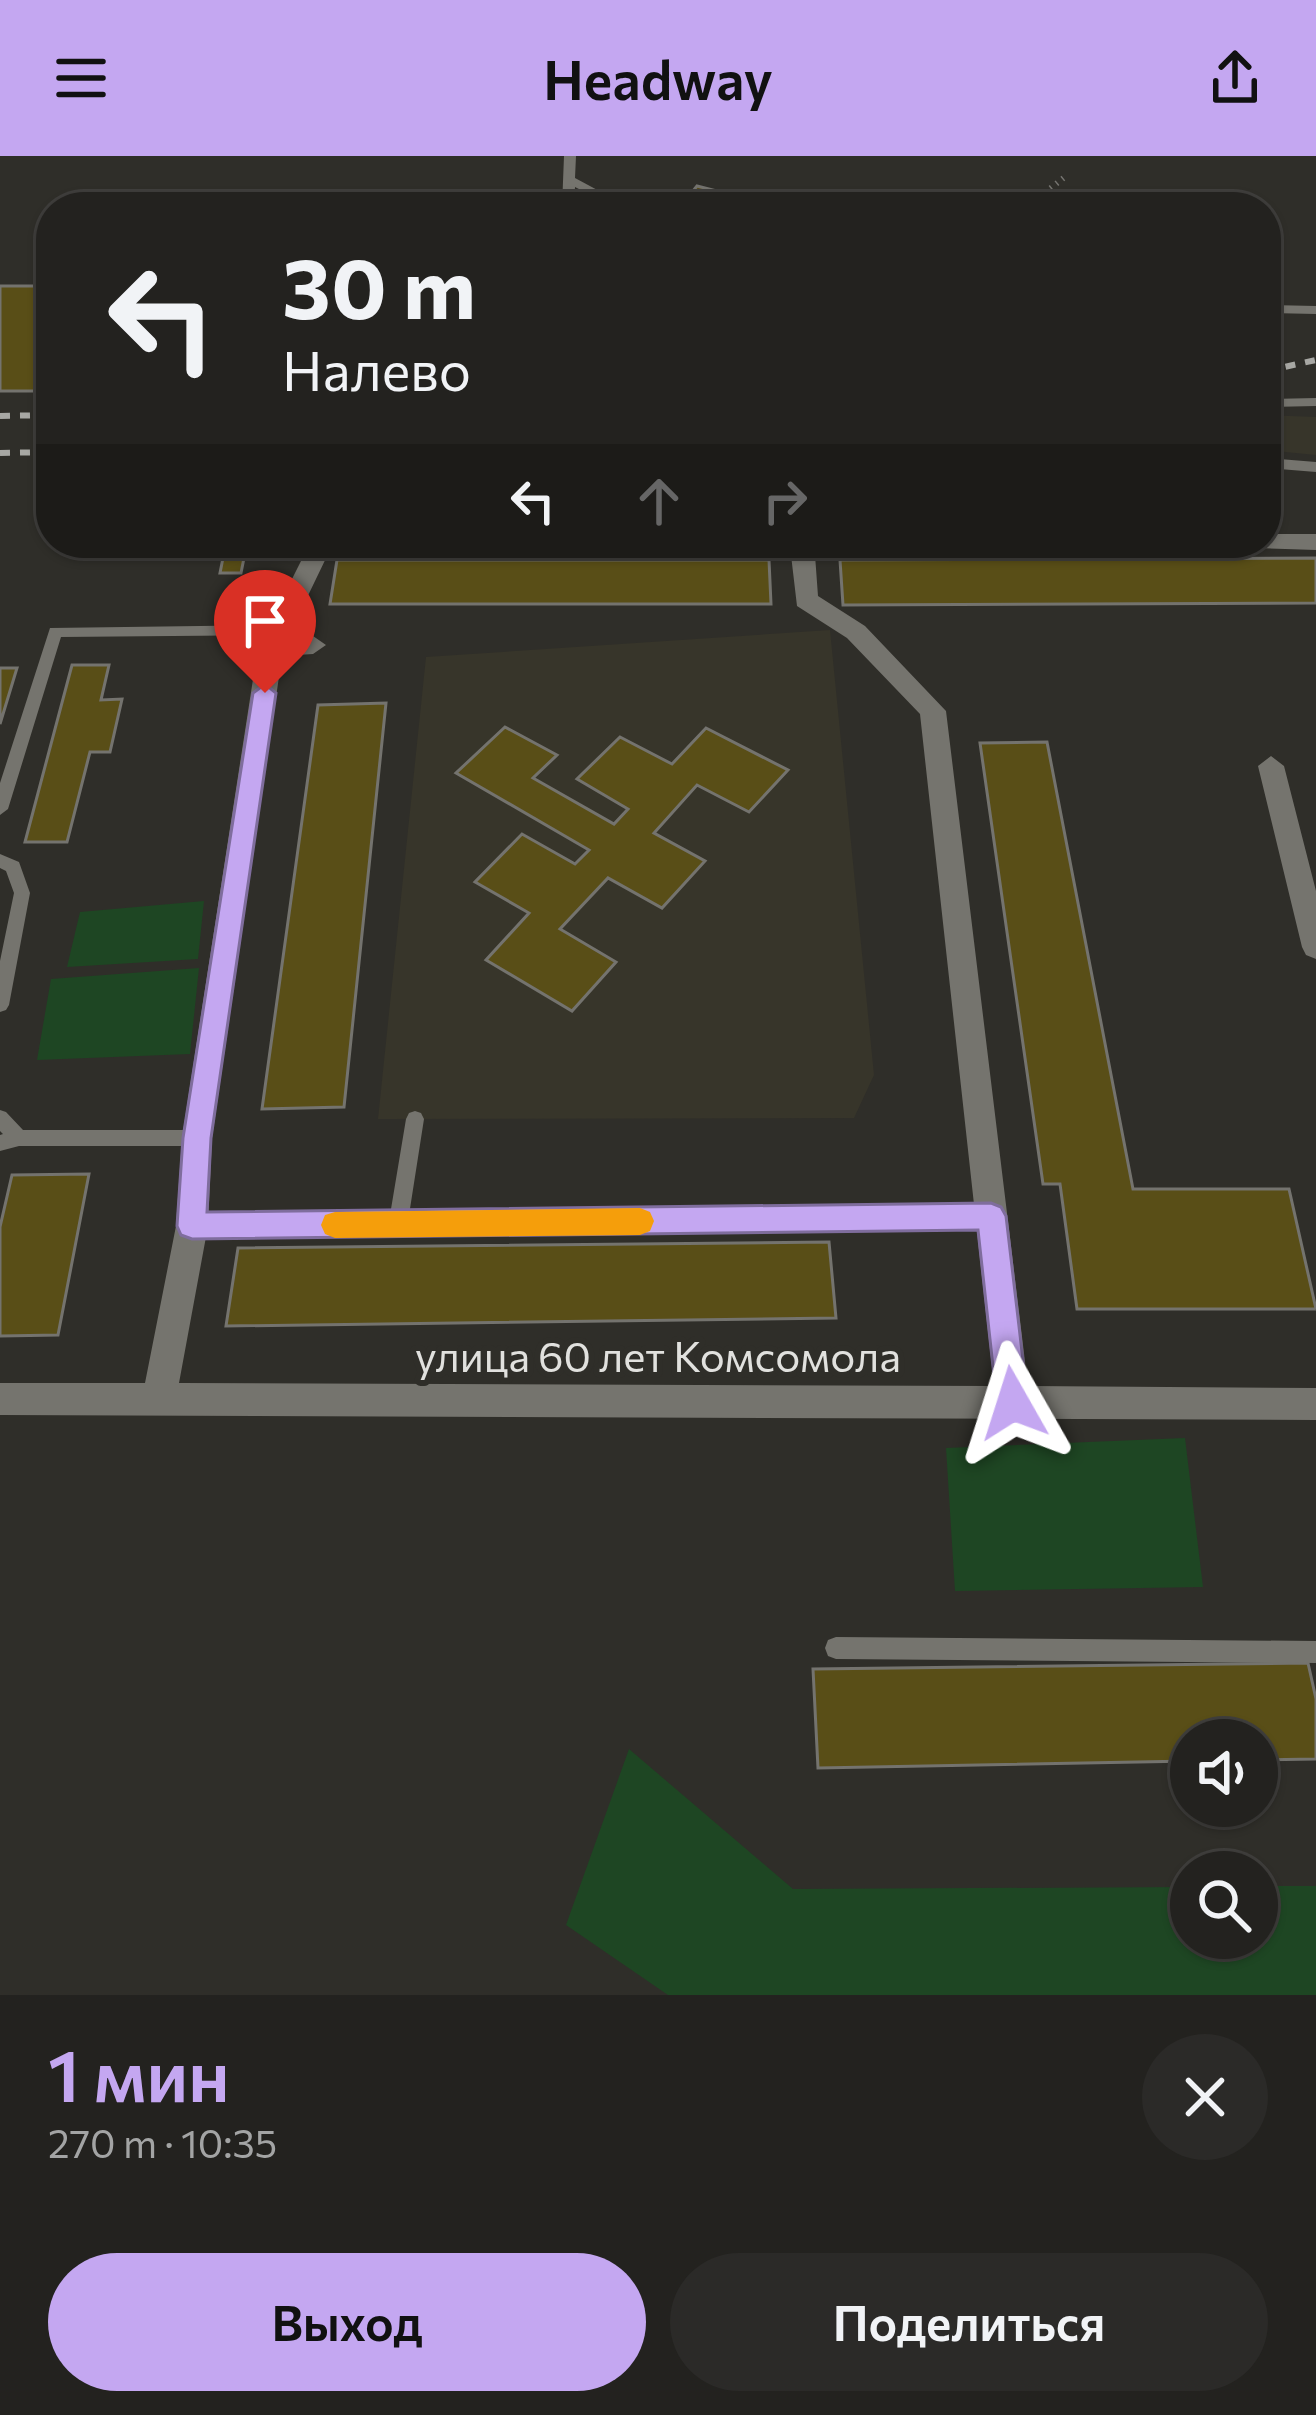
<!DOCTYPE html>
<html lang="ru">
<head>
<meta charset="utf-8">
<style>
	:root { --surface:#23221f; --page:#2b2a28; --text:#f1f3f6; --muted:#a3a4a4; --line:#403f3d; --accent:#c4a7f1 }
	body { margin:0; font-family:Commissioner,sans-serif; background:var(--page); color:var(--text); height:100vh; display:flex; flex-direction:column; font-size:45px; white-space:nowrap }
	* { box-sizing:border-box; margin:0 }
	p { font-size:39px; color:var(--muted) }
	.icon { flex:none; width:66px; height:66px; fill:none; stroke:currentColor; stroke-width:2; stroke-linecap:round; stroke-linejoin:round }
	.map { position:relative; height:1839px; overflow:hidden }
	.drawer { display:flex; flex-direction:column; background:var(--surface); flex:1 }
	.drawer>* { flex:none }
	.banner { position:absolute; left:36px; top:36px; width:1245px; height:366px; border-radius:48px; box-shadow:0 3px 9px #0004,0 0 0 3px var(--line); background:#23221f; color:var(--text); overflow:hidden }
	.buttons { position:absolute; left:1170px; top:1563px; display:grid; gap:24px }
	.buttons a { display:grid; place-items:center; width:108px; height:108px; border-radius:50%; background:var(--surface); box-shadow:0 3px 9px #0004,0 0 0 3px var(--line); font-size:60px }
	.pin { position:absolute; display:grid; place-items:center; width:102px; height:102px; color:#fff; margin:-123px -51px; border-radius:50% 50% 50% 0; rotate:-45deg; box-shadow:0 0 12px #0007 }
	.pin .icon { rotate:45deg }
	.me { position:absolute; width:132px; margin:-66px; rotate:354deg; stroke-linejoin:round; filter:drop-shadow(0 0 9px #0008) }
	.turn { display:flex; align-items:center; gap:42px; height:252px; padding:0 48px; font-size:54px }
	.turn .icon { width:156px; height:156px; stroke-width:2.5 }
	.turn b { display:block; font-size:84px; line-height:102px }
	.lanes { display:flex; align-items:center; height:114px; padding:0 48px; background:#0003; justify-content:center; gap:60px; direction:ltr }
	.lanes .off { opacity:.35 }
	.round { display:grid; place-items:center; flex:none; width:126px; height:126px; border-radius:63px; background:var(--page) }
	.overview { display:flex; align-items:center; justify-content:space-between; height:204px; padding:0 48px }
	h1 { font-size:72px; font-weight:600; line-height:90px; color:var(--accent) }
	.cta { display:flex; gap:24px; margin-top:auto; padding:24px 48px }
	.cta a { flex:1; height:138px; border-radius:72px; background:var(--accent); color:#111; font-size:48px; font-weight:600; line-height:138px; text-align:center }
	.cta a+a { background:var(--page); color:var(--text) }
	header { display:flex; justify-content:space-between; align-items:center; height:156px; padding:0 48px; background:var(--accent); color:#111; font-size:54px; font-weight:600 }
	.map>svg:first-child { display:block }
	.built { fill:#37352a }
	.green { fill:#1e4623 }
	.building { fill:#594e17; stroke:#74736e; stroke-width:3 }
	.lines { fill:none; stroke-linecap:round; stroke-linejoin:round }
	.path { stroke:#757470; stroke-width:6; stroke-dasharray:1.5 6; stroke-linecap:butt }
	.service { fill:#75746e; fill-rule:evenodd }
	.minor { fill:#75746e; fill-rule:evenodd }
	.rail { stroke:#a8a8a4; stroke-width:6; stroke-dasharray:10 10; stroke-linecap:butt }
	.route { fill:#c4a7f1; stroke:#7f6d9d; stroke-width:3 }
	.slow { fill:#f59e0b }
	.labels { text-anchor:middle; stroke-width:12; stroke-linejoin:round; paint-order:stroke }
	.street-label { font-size:42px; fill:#e1e1de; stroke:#2f2e29 }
</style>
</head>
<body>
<header><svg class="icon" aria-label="menu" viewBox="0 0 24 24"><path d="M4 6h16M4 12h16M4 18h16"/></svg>Headway<svg class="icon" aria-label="share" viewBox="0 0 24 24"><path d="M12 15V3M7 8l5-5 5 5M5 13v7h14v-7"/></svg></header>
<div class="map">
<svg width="1316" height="1839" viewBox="0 0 1316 1839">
	<rect width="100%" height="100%" fill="#2f2e29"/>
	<path class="built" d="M1266,259L1316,261V299L1266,294Z
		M830,474L874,919L854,962L378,963L426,501Z"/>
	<path class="green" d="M204,745L198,803L67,811L80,756Z
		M199,812L190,898L37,904L51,823Z
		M1185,1282L1203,1431L955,1435L946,1292Z
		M629,1593L793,1733L1191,1731V1782H1257V1730H1316V1839H668L566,1769Z"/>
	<path class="building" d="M697,30L779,51H680Z
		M0,130H51V235H0Z
		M226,387H255L253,397H245L241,417H220Z
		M1316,402V447L843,449L840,404Z
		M337,404H769L771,448H330Z
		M72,509H109L101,544L122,543L110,596H90L67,686H25Z
		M0,512H17L0,568Z
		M386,547L344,951L262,953L318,549Z
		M505,571L557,599L533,622L614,668L628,653L577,623L620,581L672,608L706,572L788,614L749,656L697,629L654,677L705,705L662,752L608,722L560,773L616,806L572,855L486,804L529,757L475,726L522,678L575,708L589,694L456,617Z
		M1047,586L1133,1033H1289L1316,1153H1077L1060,1028H1043L980,587Z
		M89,1018L58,1179L0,1180V1071L12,1019Z
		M829,1086L836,1162L226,1170L238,1092Z
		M1308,1507L1316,1543V1603L1257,1604V1584H1191V1605L818,1612L813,1513Z"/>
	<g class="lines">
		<path class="path" d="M1027,51L1066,20"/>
		<path class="service" d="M564,0H576L575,22L629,51H614L575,31L574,51H562Z
			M913,42L926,51H912L907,46Z
			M1266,149L1316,150V158L1266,157Z
			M1316,242V250L1266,251V243Z
			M1266,302L1316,306V316L1266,312Z
			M276,469L283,474L276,479L61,481L8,653L0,659V627L50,472Z
			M0,698L19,706L30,737L9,849L6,854L0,856V805L14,737L6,715L0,712Z
			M0,954L6,956L23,974H197L204,976L206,982L204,988L197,990H19L0,995V979L3,978L0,975Z
			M415,955L421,957L424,963L409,1059L991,1051L998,1054L1000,1060L998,1066L991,1069L192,1079L185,1076L182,1070L185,1064L192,1061L390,1059L406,963L409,957Z
			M836,1481L1316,1485V1507L836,1503L828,1500L825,1492L828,1484Z"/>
		<path class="minor" d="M1266,378H1316V394L1258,392L1255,387H1266Z
			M310,387H1215L1203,395L815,399L818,440L865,470L946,555L1028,1230L1316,1232V1264L0,1259V1227H145L176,1070L182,982L258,491ZM329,396L791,399L797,450L847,482L920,558L994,1230L179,1227L208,1070L212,982L282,500L313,498L326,489L313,480L288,481Z
			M1271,600L1284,610L1316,735V803L1306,799L1302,791L1258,610Z"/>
		<path class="rail" d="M1266,215L1316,204
			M0,260L51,259
			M0,297L51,296"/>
	</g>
	<path class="route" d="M265,528L276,537L211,982L207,1056L991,1047L1001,1051L1006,1060L1028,1247L1024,1257L1013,1262L1002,1257L997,1247L978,1074L192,1083L181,1079L177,1070L183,982L253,537Z"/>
	<path class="slow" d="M640,1052L650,1056L654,1065L650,1075L640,1079L335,1082L325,1078L321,1069L325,1059L335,1056Z"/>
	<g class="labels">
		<g class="street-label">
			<text x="658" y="1216">улица 60 лет Комсомола</text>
		</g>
	</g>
</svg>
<div class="buttons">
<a><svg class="icon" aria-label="sound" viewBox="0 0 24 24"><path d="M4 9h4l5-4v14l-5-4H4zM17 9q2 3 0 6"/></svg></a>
<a><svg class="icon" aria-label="search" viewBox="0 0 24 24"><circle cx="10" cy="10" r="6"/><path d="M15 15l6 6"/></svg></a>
</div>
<div class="pin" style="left:265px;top:537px;background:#d93025"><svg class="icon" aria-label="arrive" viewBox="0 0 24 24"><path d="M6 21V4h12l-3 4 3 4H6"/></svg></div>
<svg class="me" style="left:1013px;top:1247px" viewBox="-20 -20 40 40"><path d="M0-17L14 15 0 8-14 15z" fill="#c4a7f1" stroke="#fff" stroke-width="4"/></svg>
<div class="banner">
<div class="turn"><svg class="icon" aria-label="left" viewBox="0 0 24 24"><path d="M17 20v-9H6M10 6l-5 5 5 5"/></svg><div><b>30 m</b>Налево</div></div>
<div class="lanes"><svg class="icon" aria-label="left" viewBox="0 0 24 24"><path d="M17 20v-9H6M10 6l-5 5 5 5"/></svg><svg class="icon off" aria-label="ahead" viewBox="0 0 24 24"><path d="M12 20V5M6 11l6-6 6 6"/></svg><svg class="icon off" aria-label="right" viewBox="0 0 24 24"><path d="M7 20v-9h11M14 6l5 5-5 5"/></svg></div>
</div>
</div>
<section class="drawer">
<div class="overview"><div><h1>1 мин</h1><p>270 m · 10:35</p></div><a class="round"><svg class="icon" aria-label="close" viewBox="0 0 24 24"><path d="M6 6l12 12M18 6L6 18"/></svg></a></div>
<div class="cta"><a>Выход</a><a>Поделиться</a></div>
</section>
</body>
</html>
